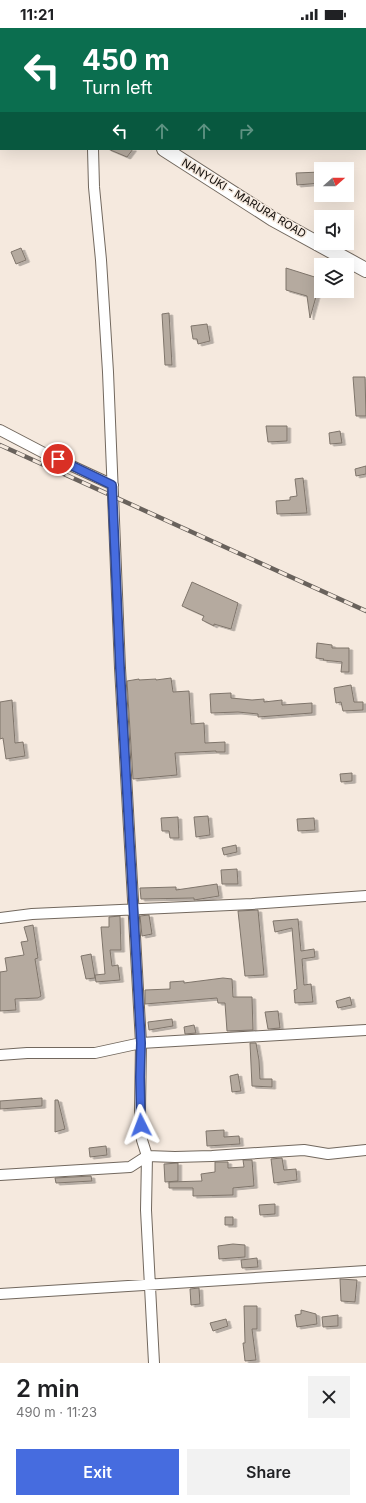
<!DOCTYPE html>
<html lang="en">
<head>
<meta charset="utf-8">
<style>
	:root { --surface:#fff; --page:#f2f2f2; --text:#202124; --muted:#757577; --accent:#466cdf }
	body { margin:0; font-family:Inter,sans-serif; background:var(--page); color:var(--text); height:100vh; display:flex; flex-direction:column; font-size:15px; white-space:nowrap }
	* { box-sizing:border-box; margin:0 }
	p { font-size:13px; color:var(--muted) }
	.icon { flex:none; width:22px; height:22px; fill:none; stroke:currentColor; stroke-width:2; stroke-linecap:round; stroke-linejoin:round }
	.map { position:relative; height:1335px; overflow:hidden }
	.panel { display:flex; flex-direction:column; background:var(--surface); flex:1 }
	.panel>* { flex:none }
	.guide { position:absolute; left:0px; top:0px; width:366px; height:122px; box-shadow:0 4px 16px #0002; background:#0b6e4f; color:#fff; overflow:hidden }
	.needle { width:26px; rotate:69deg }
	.buttons { position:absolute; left:314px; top:134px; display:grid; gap:8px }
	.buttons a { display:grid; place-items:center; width:40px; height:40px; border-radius:0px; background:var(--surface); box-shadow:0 4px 16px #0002; font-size:20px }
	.pin { position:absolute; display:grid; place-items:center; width:34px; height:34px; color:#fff; margin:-17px; border:2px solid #fff; border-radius:50%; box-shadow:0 1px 4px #0007 }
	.me { position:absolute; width:44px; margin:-22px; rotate:357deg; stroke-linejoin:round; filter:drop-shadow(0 0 3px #0008) }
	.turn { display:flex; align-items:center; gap:14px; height:84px; padding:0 16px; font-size:18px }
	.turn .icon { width:52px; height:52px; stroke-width:2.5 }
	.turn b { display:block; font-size:28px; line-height:34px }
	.lanes { display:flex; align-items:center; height:38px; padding:0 16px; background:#0003; justify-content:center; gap:20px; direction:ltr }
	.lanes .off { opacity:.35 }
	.round { display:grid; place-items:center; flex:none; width:42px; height:42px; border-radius:0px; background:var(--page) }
	.head { display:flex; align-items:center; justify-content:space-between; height:68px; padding:0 16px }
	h1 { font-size:24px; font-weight:600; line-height:30px }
	.cta { display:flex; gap:8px; margin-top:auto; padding:8px 16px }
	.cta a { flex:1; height:46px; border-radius:0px; background:var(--accent); color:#fff; font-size:16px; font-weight:600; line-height:46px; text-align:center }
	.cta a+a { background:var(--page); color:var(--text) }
	.status { display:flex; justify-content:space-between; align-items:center; height:28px; padding:0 20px; background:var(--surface); direction:ltr }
	.status svg { height:11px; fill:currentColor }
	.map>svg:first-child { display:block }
	.building { fill:#b5aa9f; stroke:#7f756b; filter:url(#shadow) }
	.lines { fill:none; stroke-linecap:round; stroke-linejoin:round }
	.street-casing { stroke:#72685e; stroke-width:12 }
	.secondary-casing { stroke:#72685e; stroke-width:16 }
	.street { stroke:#fff; stroke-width:10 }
	.secondary { stroke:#fff; stroke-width:14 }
	.rail-casing { stroke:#69625c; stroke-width:4.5 }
	.rail { stroke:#f5e9de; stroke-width:3; stroke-dasharray:9; stroke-linecap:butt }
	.route-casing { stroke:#2e4691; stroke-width:10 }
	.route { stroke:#466cdf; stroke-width:7 }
	.labels { text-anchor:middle; stroke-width:3; stroke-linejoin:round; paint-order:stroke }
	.street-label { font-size:11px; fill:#0e0a07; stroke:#f5e9de }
</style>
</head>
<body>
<div class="status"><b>11:21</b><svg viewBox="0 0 49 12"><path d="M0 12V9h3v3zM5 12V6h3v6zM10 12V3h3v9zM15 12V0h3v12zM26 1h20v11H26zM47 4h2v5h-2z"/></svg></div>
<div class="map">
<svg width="366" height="1335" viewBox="0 0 366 1335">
	<defs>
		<filter id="shadow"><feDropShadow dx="3.5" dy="2" stdDeviation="0" flood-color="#0004"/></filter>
	</defs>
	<rect width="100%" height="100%" fill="#f5e9de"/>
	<path class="building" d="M108,121H133L127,129Z
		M321,144V155L297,157L296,145Z
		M21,220L26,232L16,236L11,224Z
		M286,240L321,251L310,290L307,268L286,262Z
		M169,285L172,337H165L162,286Z
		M207,296L210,313L198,316L197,311H193L191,298Z
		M353,349H365L366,388H356Z
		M266,398H287V413L268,414Z
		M340,403L342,415L330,416L329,405Z
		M366,438V446L356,448L355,441Z
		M303,450L307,485L277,486L276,473L290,472V469L297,468L295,451Z
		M192,554L238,575L231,601L214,596V598L202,592L204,588L182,578Z
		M317,615L332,617V620H349V644H341L342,634L323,632L324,631L316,630Z
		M171,650L173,664L189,663L191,696L204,695L205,715L225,714V724H216V723L175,725L177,747L133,751L127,653L139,651V652L156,651V652Z
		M351,657L354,674H363V682L343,683L341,674L336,675L334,660Z
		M231,665V670L252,672L264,671V674L282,672V677L312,675V685L258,689V686L238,684L211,685L210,666Z
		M12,672L15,715L23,714L25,728L6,731L3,710L0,711V674Z
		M352,745V753L341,754L340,746Z
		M208,788L210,807L196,809L194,789Z
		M178,789L179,810H170L169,803H162L161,790Z
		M314,790L315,802L298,803L297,791Z
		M236,817L237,824L224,827L222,820Z
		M237,841L238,856H222L221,842Z
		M217,856L219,868L194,872V870L141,871L140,860L176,859V862Z
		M258,882L264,947L245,948L238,883Z
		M149,887L152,906L142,908L140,888Z
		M120,888L121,922H110L112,938L118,937L120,952L96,954L95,947L105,946L101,899H109V889Z
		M298,891L301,923L314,921L315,929L302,931L304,957L311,956L313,974L295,975L294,962L297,961L292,900L275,904L273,893Z
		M33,897L38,930L35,931L41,968L38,970L15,971L16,982L0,983V944L7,943L5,930L24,927L21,914L28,913L24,899Z
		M91,926L95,950L86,951L81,928Z
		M223,950L232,951L233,969H252L253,1002L227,1003L225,975H218L217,970L145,976V962L170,961V954L184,953V955Z
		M350,969L352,977L338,980L336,973Z
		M278,983L280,1000L268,1001L265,984Z
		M172,991L173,998L149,1002L148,994Z
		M194,997L196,1005L185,1006L184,999Z
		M250,1015H256L259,1032L260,1051H272V1059L252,1058Z
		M238,1046L241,1063L232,1064L230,1048Z
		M42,1070V1078L0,1081V1073Z
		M55,1072H58L65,1101L55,1104Z
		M224,1102V1109L239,1108L240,1116L207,1118L206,1103Z
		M106,1118L107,1127L90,1129L89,1120Z
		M282,1130L284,1142L296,1141L297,1152L274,1155L271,1131Z
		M243,1132H252L254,1158L233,1160V1167L193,1168V1160H169V1154L202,1153L201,1146L215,1144V1134H228V1140L244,1139Z
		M178,1135V1153L165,1154L164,1136Z
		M91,1148L92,1153L56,1155L55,1150Z
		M275,1176V1186L260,1187L259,1177Z
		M225,1189H233V1197H225Z
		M233,1216L245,1217V1229L219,1231L218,1218Z
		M257,1230L258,1239L242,1240L241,1232Z
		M340,1251L357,1252L355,1274L341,1273Z
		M199,1260L200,1276L191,1277L190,1261Z
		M244,1278H257V1301H252L256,1332L245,1333L243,1315H245Z
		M301,1282L316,1286L317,1296L297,1299L295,1287L301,1286Z
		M338,1287V1298L323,1299L322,1289Z
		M226,1291L228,1298L213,1303L210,1295Z"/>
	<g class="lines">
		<g class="street-casing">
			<path id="street" d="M87,0V1
				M365,95H366
				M93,121L94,159L101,232L108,344L120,640L141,1015L140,1082L142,1112L147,1128L146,1182L154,1335
				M0,402L44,425L113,457
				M0,890L32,886L252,876L366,868
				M0,1027L27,1025H95L141,1015L366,1002
				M0,1147L130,1139L147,1128L175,1129L212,1128L304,1122L328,1126L366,1122
				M0,1266L366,1243"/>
		</g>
		<g class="secondary-casing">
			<path id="secondary" d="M34,0L35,1
				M164,121L273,191L366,242"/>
		</g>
		<use href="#street" class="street"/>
		<use href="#secondary" class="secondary"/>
		<g class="rail-casing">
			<path id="rail" d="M0,417L366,583"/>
		</g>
		<use href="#rail" class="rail"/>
	</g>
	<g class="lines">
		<g class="route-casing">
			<path id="route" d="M58,431L112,457L120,640L141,1015L140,1049L141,1097"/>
		</g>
		<use href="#route" class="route"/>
	</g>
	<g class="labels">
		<g class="street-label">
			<text transform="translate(244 170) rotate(31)" y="4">NANYUKI - MARURA ROAD</text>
		</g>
	</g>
</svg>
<div class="buttons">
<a><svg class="needle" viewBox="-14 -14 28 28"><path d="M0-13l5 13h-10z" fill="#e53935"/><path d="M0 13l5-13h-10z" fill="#757577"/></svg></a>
<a><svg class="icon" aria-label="sound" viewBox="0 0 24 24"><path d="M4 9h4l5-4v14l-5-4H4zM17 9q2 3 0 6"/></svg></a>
<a><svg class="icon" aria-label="layers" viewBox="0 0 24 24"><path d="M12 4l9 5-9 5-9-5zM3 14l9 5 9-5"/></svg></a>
</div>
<div class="pin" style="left:58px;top:431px;background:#d93025"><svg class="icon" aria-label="arrive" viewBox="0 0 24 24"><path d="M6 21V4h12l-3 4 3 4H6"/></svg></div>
<svg class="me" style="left:141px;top:1097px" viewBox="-20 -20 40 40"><path d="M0-17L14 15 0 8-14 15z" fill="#466cdf" stroke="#fff" stroke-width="4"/></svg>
<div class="guide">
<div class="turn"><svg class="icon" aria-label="left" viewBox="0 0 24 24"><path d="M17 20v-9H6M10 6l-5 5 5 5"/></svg><div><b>450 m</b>Turn left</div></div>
<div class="lanes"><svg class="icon" aria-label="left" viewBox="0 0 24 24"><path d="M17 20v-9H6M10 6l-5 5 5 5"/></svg><svg class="icon off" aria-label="ahead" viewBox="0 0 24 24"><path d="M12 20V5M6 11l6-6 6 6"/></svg><svg class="icon off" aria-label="ahead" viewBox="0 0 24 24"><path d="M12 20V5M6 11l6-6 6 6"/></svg><svg class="icon off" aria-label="right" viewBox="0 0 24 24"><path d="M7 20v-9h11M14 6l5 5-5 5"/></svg></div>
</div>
</div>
<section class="panel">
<div class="head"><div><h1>2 min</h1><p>490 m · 11:23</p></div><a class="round"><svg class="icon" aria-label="close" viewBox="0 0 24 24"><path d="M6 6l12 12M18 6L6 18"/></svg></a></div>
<div class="cta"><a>Exit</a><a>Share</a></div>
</section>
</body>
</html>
